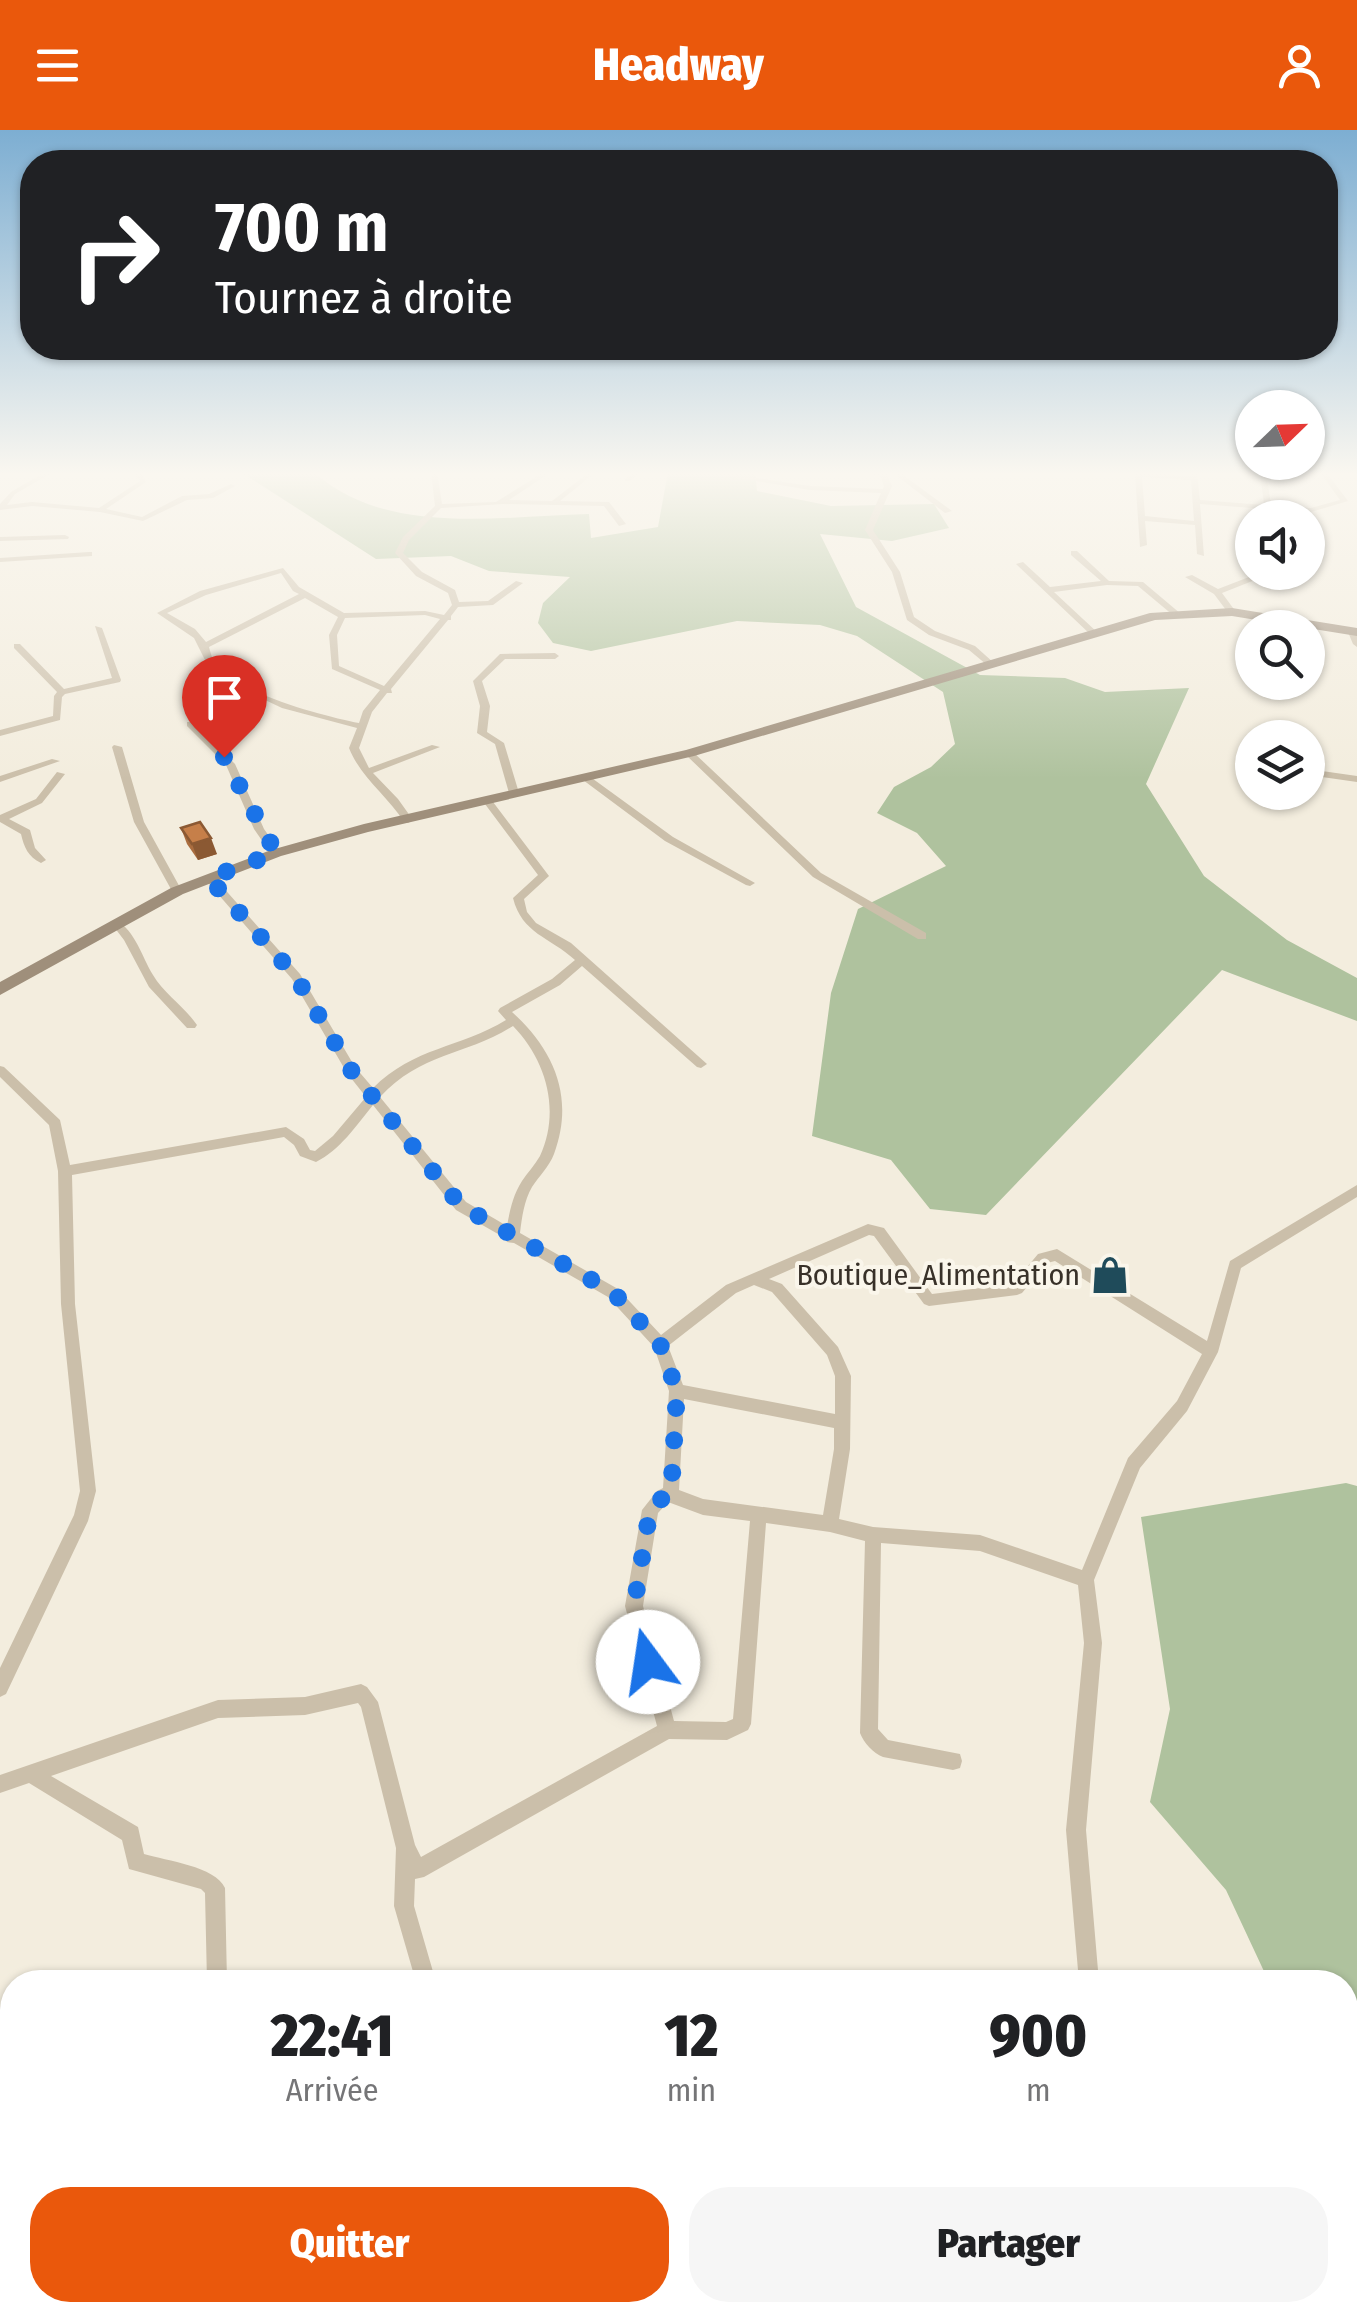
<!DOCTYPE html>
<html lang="fr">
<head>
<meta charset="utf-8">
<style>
	:root { --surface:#fff; --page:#f6f6f6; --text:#202124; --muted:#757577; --accent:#ea580c }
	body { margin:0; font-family:"Fira Sans Condensed",sans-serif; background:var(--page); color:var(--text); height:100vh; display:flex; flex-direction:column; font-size:38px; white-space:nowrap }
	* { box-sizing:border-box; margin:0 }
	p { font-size:32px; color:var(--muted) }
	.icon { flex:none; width:55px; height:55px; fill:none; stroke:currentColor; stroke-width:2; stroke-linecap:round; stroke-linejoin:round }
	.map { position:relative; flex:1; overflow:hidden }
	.side { position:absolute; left:0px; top:1840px; width:1358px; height:352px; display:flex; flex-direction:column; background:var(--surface); border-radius:40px 40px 0 0; box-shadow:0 2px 8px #0004 }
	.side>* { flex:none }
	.guide { position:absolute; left:20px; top:20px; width:1318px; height:210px; border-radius:40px; box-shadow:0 2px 8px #0004; background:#202124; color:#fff; overflow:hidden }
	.needle { width:65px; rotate:67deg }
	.tools { position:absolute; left:1235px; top:260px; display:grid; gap:20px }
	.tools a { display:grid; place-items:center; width:90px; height:90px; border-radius:50%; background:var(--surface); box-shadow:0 2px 8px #0004; font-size:50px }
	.pin { position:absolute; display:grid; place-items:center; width:85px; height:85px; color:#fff; margin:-102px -42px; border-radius:50% 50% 50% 0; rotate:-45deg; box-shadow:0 0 10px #0007 }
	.pin .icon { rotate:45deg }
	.me { position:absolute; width:110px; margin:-55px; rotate:346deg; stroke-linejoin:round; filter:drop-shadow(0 0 8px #0008) }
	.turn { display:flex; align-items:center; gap:35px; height:210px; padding:0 30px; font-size:45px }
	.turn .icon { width:130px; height:130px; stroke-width:2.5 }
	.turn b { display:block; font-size:70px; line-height:85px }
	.eta { display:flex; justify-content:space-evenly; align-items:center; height:170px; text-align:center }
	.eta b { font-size:60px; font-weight:800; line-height:70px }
	.action { display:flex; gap:20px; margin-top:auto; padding:20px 30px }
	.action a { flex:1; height:115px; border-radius:40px; background:var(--accent); color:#fff; font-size:40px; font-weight:800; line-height:115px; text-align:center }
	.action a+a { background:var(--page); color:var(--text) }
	header { display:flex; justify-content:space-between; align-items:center; height:130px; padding:0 30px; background:var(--accent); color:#fff; font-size:45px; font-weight:800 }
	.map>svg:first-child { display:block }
	.green { fill:#afc29e }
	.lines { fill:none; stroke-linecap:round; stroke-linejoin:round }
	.minor { fill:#cbbfaa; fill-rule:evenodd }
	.secondary { fill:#9f8f7b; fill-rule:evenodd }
	.wall { fill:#aa6d3f }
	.shaded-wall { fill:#8b5933 }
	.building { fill:#c67f49; stroke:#8b5933; stroke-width:2.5 }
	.route { stroke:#1a73e8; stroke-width:18; stroke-dasharray:0 32.4 }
	.labels { text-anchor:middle; stroke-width:8; stroke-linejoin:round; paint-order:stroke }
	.poi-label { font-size:30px; fill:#383129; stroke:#faf6eb; text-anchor:end }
</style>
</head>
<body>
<header><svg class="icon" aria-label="menu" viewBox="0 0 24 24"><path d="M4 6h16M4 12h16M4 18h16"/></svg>Headway<svg class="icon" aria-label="person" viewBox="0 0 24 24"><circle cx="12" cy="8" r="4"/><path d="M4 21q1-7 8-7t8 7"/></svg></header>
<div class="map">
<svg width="1357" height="2191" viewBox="0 0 1357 2191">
	<rect width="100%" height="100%" fill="#f3edde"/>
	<path class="green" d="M241,342H314C386,407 498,386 589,384L591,408L658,397L668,342H755L757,361L831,376L934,374L949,398L892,411L820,404L856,477L980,545L1065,548L1105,562L1189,558L1146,654L1204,746L1287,810L1357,848V891L1222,840L986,1085L930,1079L891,1030L812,1006L831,863L858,779L946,736L917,703L877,683L894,657L931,637L955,614L943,562L857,506L820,495L737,491L591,521L553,513L538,493L543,473L570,447L489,441L451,426L376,429Z
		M1346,1353L1357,1356V2043L1345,2017V1852H1269L1226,1760L1150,1672L1170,1579L1141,1387Z
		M1357,2113V2191H1324L1328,2180H1345V2141Z"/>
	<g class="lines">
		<path class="minor" d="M45,342H53L15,364L7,375L32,372L99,378L140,351L134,343L140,342L146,352L106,379L142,387L182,366L209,364L231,354L235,356L213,368L187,370L143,391L100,382L32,376L0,380V374L11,362Z
			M431,342H437L442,374L496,372L544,342H551L509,370L552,371L587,344H591V346L560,371L609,372L626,394L619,396L604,376L503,374L441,378L409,410L403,423L422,442L455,460L459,472L488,471L516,451L523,453L493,475L458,477L451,486V490H448L391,559L392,563H387L372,582L359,618L369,638L432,615L440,617L373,643L398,669L413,690L408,693L404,692C387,665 361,648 349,618L357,598L282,578L231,554L209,538L194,508L157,483L200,461L283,438L299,457L344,483L425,481L444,485L452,475L448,463L416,446L395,423L403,407L435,376ZM281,443L293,461L299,464L206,512L195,499L167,483L206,465ZM305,468L338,487L329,505L332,539L380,560L363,581L359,593C324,586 234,563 214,532C212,528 210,521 209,517ZM425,485L440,489L384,556L339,536L337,505L345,488Z
			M636,342H643L629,351H625V349Z
			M702,342H717L810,356L883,359L884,356L880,345L852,342H886L892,356L873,400L900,442L914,487L935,501L975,516L994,533L987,535L969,520L929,505L907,490L892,442L865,400L881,363L810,360Z
			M892,342H899L952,381L945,383Z
			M1191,342L1197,343L1200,370L1264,375L1260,342H1266L1271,375L1311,378L1340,370L1320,342H1326L1348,371L1311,382L1272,379L1273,383L1269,385L1265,383V379L1200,374L1204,426L1197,424L1195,395L1145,391L1147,415L1140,417L1135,345L1138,343L1191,346ZM1142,347L1191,350L1194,391L1145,386Z
			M65,405L69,407L68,409L0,411V407Z
			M1071,421H1077L1109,451L1143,452L1181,484L1174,486L1138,456L1107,455L1054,462L1098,503L1091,505L1016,434L1023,432L1050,457L1101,451L1071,425Z
			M89,422H92V426L0,432V428Z
			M1262,442H1275L1222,463L1236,482L1232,484H1229L1214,464L1185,447L1192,445L1218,459Z
			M95,496L102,498L121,550L120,552L65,564L62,567L60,590L0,606V600L53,586L54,566L57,562L14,518V514H20L64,559L112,548Z
			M1352,499L1357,504V517L1353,514L1348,502Z
			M500,524L555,523L559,526L555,529H505L482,551L490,576L487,602L504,613L519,663L514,666L509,663L495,614L477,603L480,576L473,551Z
			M187,592H193L235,634L264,699L281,723L280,725H272L254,699L226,635L187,596Z
			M114,615L122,617L144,692L182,761L181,763L177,764L172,761L134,692L112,617Z
			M686,621H692L821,743L926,803V809H918L813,747L686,625Z
			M52,629L60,631L0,652V646Z
			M1308,639L1357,646V652L1308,645Z
			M57,642L65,644L42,673L9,689L30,700L35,718L46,730L41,733C28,727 24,717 21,704L0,692V685L36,669Z
			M583,646H589L673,707L755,753L750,756L746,755L665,711L583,650Z
			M487,667L490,668L549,746L524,769L527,782L536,793L571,813L707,934L701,938L697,937L582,836L560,855L512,882C554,920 575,967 554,1024C549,1037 539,1046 532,1057C524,1071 522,1087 520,1103L618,1159L661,1205L726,1155L868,1094L884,1098L932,1164L1013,1154L1038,1124L1057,1119L1207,1211L1230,1131L1357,1055V1067L1241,1138L1218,1222L1187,1281L1140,1338L1094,1450L1102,1513L1086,1700L1099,1852H1079L1066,1700L1084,1513L1078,1455L980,1421L881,1413L878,1599L888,1610L960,1624L962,1631L960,1638L953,1640L883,1627C873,1623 864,1613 860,1603L865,1411L830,1402L766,1393L751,1594L748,1600L727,1610L669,1609L424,1747L415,1749L414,1776L436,1852H416L394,1776L396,1718L361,1577L358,1573L305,1585L218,1588L51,1646L138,1697L144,1724C167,1731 215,1736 225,1758L227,1852H207L205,1763L201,1759L129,1739L122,1710L29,1653L0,1663V1645L218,1570L305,1567L361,1554L367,1557L378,1572L415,1715L421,1727L657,1596L625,1476L642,1380L657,1361L663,1358L669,1261L654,1217L608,1167L514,1113L507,1112L505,1108L456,1080L373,975C356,996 340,1020 316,1032L300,1026L294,1015L284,1007L72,1045L75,1174L96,1361L88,1391L6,1564L0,1567V1538L74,1385L80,1361L61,1174L58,1041L49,995L0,947V936L4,937L60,990L70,1035L286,997L304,1009L310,1020L315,1021L333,1006L366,967L347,943L292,849L204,748L205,746H213L300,844L355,937L373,958C414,917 460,918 506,890L498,881L500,878L552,849L575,830C550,807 522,804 513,768L538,745L482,670ZM513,896C546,930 561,980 540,1026C535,1035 527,1043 522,1051C513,1065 510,1080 507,1096L466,1072L380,967C422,922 466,926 513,896ZM869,1105L874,1106L924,1174L929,1176L1017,1165L1022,1163L1047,1133L1055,1131L1202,1224L1177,1271L1128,1328L1082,1440L980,1405L873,1397L839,1389L850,1319L851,1246L838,1217L782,1154L769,1149ZM754,1155L772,1162L827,1225L835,1246V1284L683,1255L668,1216L736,1163ZM684,1269L834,1298V1319L823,1385L703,1369L679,1360ZM668,1372L703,1385L750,1391L733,1589L726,1592L674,1591L643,1476L658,1383Z
			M116,790C136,802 141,825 153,845C164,864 184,876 197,895L195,898H187L149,857L124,810L111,793Z
			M0,2168H12V2180H49L45,2188L39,2191H0Z
			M167,2180H199L206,2191H174Z
			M479,2180H503L502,2191H478Z
			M598,2180H668L664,2188L658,2191H588L592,2183Z"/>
		<path class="secondary" d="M1232,478L1357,498V506L1232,486L1155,490L694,626L368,702L281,726L183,764L0,865V852L171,758L271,720L364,694L686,620L1150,483Z"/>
	</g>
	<path class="wall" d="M181,698L217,724L198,730L187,714Z"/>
	<path class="shaded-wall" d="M211,708L217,724L198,730L192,714Z"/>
	<path class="building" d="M200,692L211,708L192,714L181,698Z"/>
	<linearGradient id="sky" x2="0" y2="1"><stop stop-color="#7daed2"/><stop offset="0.53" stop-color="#faf7f0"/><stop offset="1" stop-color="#faf7f0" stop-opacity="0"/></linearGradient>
	<rect width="1357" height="649" fill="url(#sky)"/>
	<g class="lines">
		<path class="route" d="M224,627L276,723L209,748L296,847L351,940L461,1076L613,1162L660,1214L677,1261L671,1364L654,1373L650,1380L634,1476L648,1532"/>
	</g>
	<defs>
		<g id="shop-bare" transform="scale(3)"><path d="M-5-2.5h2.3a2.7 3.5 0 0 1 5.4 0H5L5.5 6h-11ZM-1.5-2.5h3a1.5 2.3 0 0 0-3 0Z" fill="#1f4b5a" stroke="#faf6eb" stroke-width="2.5" paint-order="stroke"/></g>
	</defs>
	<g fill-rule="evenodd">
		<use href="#shop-bare" x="1110" y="1145"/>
	</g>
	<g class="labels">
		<g class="poi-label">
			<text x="1080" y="1155">Boutique_Alimentation</text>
		</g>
	</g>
</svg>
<div class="tools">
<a><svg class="needle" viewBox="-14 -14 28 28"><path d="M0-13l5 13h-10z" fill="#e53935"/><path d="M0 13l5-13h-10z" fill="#757577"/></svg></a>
<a><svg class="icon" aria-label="sound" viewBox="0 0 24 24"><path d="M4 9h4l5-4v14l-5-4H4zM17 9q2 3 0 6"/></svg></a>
<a><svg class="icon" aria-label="search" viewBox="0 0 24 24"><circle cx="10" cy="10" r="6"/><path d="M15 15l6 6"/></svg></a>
<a><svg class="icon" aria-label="layers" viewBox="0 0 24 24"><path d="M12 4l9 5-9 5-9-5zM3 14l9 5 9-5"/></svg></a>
</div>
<div class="pin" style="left:224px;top:627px;background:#d93025"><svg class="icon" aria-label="arrive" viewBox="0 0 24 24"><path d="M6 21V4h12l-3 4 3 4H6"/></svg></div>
<svg class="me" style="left:648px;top:1532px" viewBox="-20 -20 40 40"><circle r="19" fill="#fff"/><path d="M0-13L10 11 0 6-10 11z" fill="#1a73e8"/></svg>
<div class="guide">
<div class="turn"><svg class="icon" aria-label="right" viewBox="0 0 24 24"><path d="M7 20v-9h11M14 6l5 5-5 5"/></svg><div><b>700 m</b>Tournez à droite</div></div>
</div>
<section class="side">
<div class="eta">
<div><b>22:41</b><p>Arrivée</p></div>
<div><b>12</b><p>min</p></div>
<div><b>900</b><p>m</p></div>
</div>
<div class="action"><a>Quitter</a><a>Partager</a></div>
</section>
</div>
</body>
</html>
